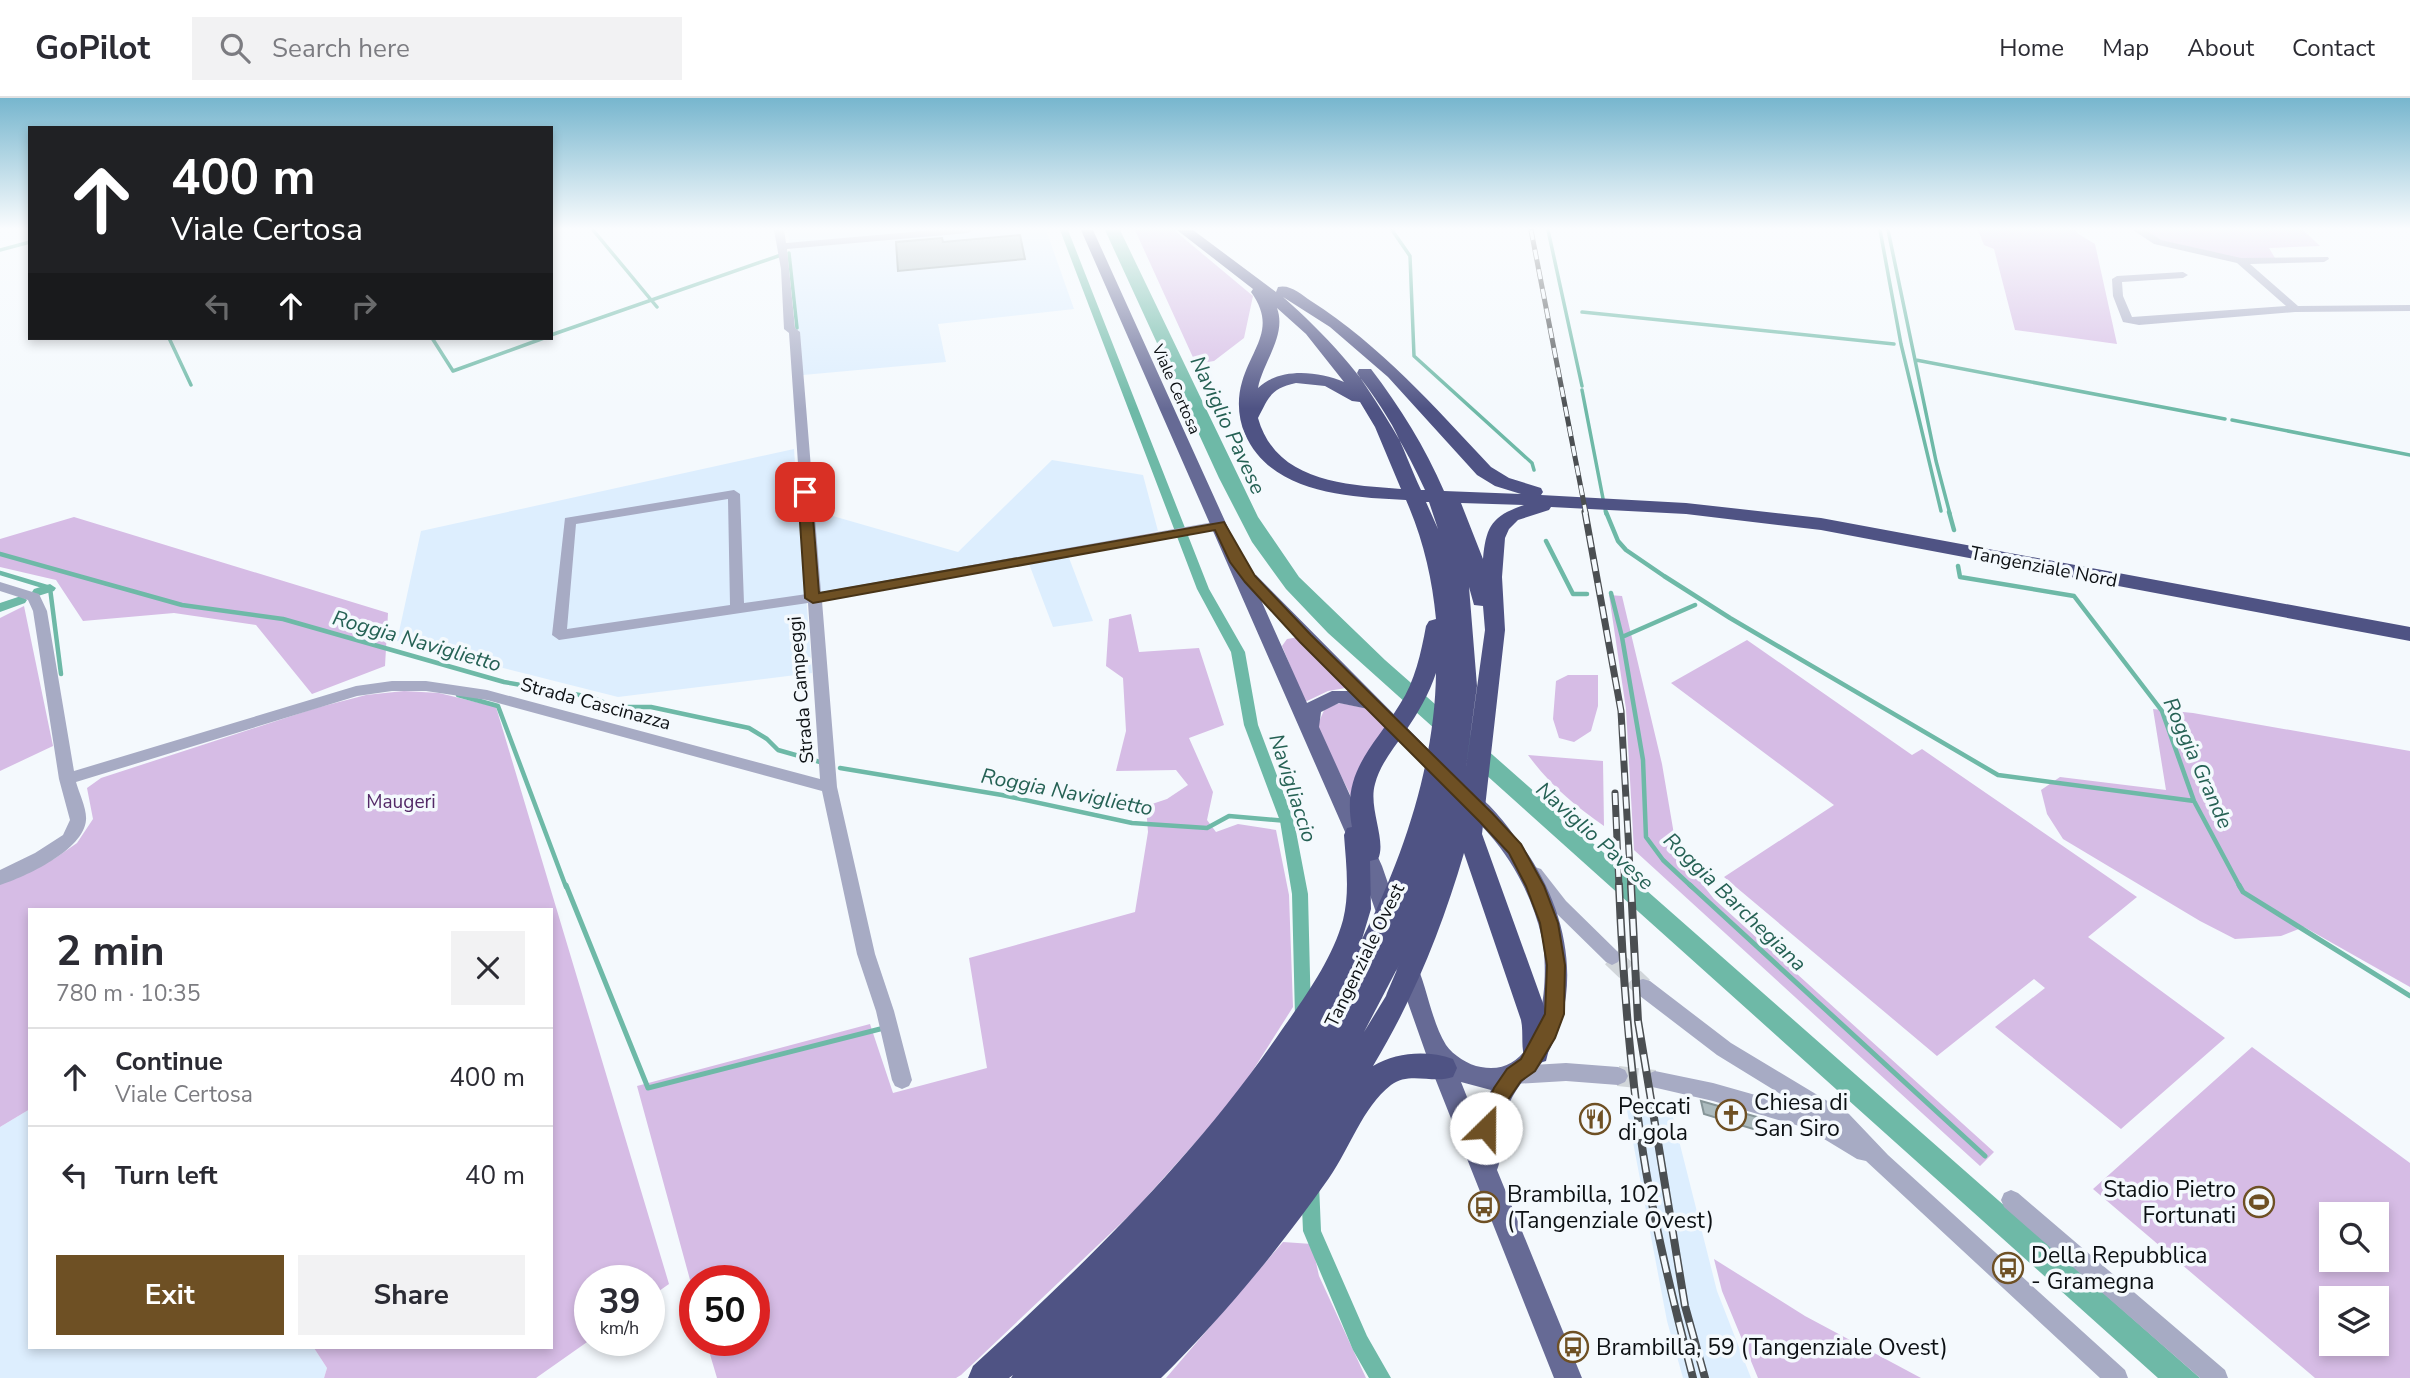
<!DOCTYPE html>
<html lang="en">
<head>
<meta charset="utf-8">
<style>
	:root { --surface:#fff; --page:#f2f2f3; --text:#2b2b33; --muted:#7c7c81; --line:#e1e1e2; --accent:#6e5024 }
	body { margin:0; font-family:"Nunito Sans",sans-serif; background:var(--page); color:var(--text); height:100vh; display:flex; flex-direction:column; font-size:26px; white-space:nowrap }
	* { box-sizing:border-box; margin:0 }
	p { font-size:23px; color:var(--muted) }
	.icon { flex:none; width:38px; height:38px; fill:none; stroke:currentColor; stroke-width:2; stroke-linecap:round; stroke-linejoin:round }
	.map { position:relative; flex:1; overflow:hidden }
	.drawer { position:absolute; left:28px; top:810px; width:525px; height:441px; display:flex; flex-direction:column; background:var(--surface); border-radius:0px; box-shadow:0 4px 10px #0003 }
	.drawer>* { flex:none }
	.hud { position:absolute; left:28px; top:28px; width:525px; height:214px; border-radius:0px; box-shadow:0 4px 10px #0003; background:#202124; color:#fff; overflow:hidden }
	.fabs { position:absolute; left:2319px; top:1104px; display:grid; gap:14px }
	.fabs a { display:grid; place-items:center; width:70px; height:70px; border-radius:0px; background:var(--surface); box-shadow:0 4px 10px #0003; font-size:35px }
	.speed { position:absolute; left:574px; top:1167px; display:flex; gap:14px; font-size:35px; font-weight:700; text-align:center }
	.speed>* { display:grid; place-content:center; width:91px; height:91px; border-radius:50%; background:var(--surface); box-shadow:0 4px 10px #0003; line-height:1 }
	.speed small { font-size:18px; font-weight:400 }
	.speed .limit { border:10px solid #d22; background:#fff; color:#111 }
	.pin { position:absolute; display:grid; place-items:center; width:60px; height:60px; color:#fff; margin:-30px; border-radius:14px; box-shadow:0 4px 10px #0006 }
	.me { position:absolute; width:77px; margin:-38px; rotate:23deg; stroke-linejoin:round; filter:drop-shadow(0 0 5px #0008) }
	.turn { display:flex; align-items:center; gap:24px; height:147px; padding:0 28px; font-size:32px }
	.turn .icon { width:91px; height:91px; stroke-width:2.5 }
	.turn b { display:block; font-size:49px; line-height:60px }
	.lanes { display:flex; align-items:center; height:66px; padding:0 28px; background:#0003; justify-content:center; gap:35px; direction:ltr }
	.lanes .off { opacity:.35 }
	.round { display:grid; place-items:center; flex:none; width:74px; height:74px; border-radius:0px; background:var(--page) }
	.overview { display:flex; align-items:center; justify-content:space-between; height:119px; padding:0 28px }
	h1 { font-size:42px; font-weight:700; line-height:52px }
	.primary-button { display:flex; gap:14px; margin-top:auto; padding:14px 28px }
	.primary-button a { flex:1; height:80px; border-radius:0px; background:var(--accent); color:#fff; font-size:28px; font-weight:700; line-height:80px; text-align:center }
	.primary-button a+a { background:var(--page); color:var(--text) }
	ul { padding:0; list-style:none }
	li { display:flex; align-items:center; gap:21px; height:98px; padding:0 28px; border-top:2px solid var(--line) }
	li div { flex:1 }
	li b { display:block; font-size:26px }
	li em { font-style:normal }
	header { display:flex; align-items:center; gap:42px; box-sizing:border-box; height:98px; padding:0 35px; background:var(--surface); border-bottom:2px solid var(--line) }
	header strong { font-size:33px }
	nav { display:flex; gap:38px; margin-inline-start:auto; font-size:24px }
	.search { width:490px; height:63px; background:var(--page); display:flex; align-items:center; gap:18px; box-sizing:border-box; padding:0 24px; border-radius:0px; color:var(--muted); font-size:26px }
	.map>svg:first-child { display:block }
	.built { fill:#ddeefe }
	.green { fill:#d6bce5; fill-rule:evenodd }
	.water { fill:#6eb9a7 }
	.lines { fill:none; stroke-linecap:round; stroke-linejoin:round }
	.stream-far2 { stroke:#6eb9a7; stroke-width:3.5 }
	.stream-far1 { stroke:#6eb9a7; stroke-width:4.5 }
	.stream { stroke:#6eb9a7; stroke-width:5 }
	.canal { fill:#6eb9a7; fill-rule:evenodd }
	.building { fill:#acbbbe; stroke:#869598; stroke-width:2 }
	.minor-tunnel { stroke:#d1d6da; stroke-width:20; stroke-dasharray:20 10; stroke-linecap:butt }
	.minor { fill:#a7abc4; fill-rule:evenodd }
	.major { fill:#666a95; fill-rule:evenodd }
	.highway { fill:#4f5384; fill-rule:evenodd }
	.rail-far2-casing { stroke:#4b4f52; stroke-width:5 }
	.rail-far1-casing { stroke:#4b4f52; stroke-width:7 }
	.rail-casing { stroke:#4b4f52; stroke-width:8 }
	.rail-far2 { stroke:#f4f9fd; stroke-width:3.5; stroke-dasharray:10; stroke-linecap:butt }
	.rail-far1 { stroke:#f4f9fd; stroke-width:4.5; stroke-dasharray:12; stroke-linecap:butt }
	.rail { stroke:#f4f9fd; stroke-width:5; stroke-dasharray:17; stroke-linecap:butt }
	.route { fill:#6e5024; stroke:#483417; stroke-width:2 }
	.labels { text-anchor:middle; stroke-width:7; stroke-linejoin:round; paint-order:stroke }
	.far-street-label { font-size:16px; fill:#0d1114; stroke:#f4f9fd }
	.street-label { font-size:19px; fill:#0d1114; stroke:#f4f9fd }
	.park-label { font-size:19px; fill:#532967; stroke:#f4f9fd }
	.water-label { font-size:21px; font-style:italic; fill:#256154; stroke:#f4f9fd }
	.near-poi-label { font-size:23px; fill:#0d1114; stroke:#f4f9fd; text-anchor:start }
</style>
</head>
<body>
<header>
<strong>GoPilot</strong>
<div class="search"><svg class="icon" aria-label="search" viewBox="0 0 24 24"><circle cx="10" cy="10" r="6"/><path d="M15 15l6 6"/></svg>Search here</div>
<nav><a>Home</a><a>Map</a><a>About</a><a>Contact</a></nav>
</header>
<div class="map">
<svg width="2410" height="1280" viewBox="0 0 2410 1280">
	<rect width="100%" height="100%" fill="#f4f9fd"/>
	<path class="built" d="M788,132H1046L1074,211L938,226L946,264L803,277Z
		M794,351L798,408L958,454L1052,362L1143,377L1158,433L1066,452L1093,523L1053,529L1026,458L806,497L812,575L618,599L397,543L421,433Z
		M1625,1002L1670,1007L1717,1193L1751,1280H1683L1667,1223Z
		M30,1011V1250H314L327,1270L324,1280H0V1029Z"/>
	<path class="green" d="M1135,132H1174L1253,198L1244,240L1214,263L1196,266Z
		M1978,132H2076L2077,135L2095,146L2117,246L2015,232L1994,151L1984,147Z
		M2141,132H2303L2320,148L2269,150L2275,160L2240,161L2160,142Z
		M74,419L388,515L385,568L312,596L256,527L174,515L83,523L56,482L0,469V441Z
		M1609,497L1622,498L1662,666L1677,754L1714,801L1994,1054L1980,1068L1634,752L1626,611Z
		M24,508L53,648L0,673V520Z
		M1131,516L1139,554L1199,550L1224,627L1189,640L1213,694L1207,722L1216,734L1238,726L1276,732L1289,797L1293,909L1236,999L1135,1112L961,1277L956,1280H717L706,1243L754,1242V1183H695V1200L637,988L870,926L893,995L987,970L969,860L1135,814L1148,734L1146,708L1167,701L1188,687L1176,672L1116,673L1126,633L1123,580L1106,568L1109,521Z
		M1299,539L1348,589L1346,590L1328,593L1305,604L1282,548L1287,541Z
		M1747,542L1912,657L1922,651L2137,799L2088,839L2225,940L2121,1031L1995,929L2045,890L2034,881L1937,958L1724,779L1834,707L1671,585Z
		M1568,577H1598V608L1591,633L1574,644L1559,640L1553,621L1556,583Z
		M404,593L439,595L496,609L669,1186L649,1200V1183H590V1242L536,1280H324L327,1270L314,1250H551V812H30V1011L0,1029V786L54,761L77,745L93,721L87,690L101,680L316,610L366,597Z
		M1340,605L1369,611L1388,630L1353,702L1321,638L1318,626L1325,610Z
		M2153,611L2193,615L2410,653V889L2304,829L2281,838L2235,841L2200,823L2063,741L2047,716L2041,692L2060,679L2166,692Z
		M1528,657L1603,663L1604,728C1574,707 1550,687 1528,657Z
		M2252,949L2410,1065V1280H2315L2093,1091ZM2331,1116H2376V1162H2331ZM2331,1200H2376V1246H2331Z
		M1283,1144L1312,1146L1319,1178L1366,1280H1166Z
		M1714,1161L1805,1218L1921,1280H1758L1722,1193Z"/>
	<path class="water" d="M1105,132H1120L1258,419L1299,479L1385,562L2200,1280H2158L1328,535L1286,491L1252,444L1219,380Z"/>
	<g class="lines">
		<path class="stream-far2" d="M593,132L657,209
			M1392,132L1410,158L1414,258L1532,365L1534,372
			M1548,132L1582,288
			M1880,132L1901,246L1941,413
			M1888,132L1936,363L1950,416
			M0,152L30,144
			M789,155L797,230
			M1582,214L1894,246
			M551,237L781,157
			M169,240L191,287
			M432,240L453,273L544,240
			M1916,262L2225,321
			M1582,292L1606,416
			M2232,322L2410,357"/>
		<path class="stream-far1" d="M1606,414L1618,443L1626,452L1664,478L1730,520L1998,677L2194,703
			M1949,414L1954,432
			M1546,443L1573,496H1587
			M0,456L182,507L283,521L504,584L591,599L615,609H651L749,630L767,641L778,652L820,664
			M1958,468L1960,479L2074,498L2162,613L2194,703L2240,789
			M0,475L50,490L61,576
			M1611,495L1622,539L1643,662L1646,739L1663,762L1692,789
			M1622,539L1695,507
			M458,597L498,608L566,789
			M840,670L1002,697L1132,725L1207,730L1229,718L1287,723"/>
		<path class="stream" d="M566,787L648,990L884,930
			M1690,787L1985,1058
			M2239,787L2243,794L2410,898"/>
		<path class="canal" d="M1060,132H1068L1209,491L1245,554L1258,627L1294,723L1308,796L1311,919L1309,924L1303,926L1297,924L1295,919L1292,796L1280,723L1244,627L1231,554L1197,491Z
			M50,486L56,490L54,493L38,498L32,494L34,491Z
			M21,498L27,502L25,505L0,514V505Z
			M1310,1077L1317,1080L1319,1086L1321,1133L1367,1238L1391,1280H1369L1353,1252L1303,1133L1301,1086L1303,1080Z"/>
	</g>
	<path class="building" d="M1020,137L1025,161L898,173L896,144L942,140L943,144Z
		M1701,1003L1764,1021L1763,1034L1704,1016Z"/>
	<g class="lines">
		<path class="minor-tunnel" d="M1612,859L1643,889
			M1618,978L1655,982"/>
		<path class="minor" d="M774,132H784L786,145L935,132H973L968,135L787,151L795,230L800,234L821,494L1219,423L1226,427L1219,431L822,503L837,689L875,856L894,913L912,982L909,988L902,991L895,988L892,982L876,913L857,856L822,693L487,602L426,593H392L357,598L76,684C79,695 87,711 86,722C84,752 25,779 0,787V772L35,755L63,737L70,722L59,681L33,513L28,502L0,493V484L39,496L47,513L74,673L356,588L392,583H426L487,592L820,681L808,505L559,542L552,537L565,420L734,392L740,396L744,505L807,496L789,235L784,231L781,171ZM728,401L730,507L567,531L576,426Z
			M2133,132H2145L2161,142L2241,160L2328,159L2329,161L2324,164L2250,166L2298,208L2410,207V213L2295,214L2139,227L2123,224L2113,198L2112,181L2117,178L2183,174L2188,177L2183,180L2122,184L2123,198L2132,219L2286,208L2237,165L2154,146Z
			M1535,769L1541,771L1566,803L1618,854L1621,859L1618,864L1612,867L1606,864L1554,813L1526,776L1529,771Z
			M1643,881L1650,883L1731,945L1849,1016L1888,1057L2125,1272L2128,1280H2100L1866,1063L1857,1061L1806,1030L1713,1003L1648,988L1645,982L1648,976L1655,973L1713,985L1805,1011L1717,957L1636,895L1634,889L1636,883Z
			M1566,965L1618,969L1625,972L1628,978L1625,984L1618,987L1566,983L1514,986L1507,983L1504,977L1507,971L1514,968Z
			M2011,1092L2018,1095L2225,1272L2228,1280H2200L2004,1109L2001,1102L2004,1095Z"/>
		<path class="major" d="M1081,132H1093L1249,476L1256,477L1453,676L1450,681L1443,683L1436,681L1368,611L1339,605L1321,614L1319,629L1382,768L1401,823L1398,829L1390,832L1382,829L1379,823L1360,768ZM1261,502L1350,593H1332L1307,605Z
			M1467,692C1487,699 1507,728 1520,745C1566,806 1586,891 1545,960C1539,970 1531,975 1523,983C1517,990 1511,1001 1507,1010C1497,1032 1505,1054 1497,1072L1582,1280H1554L1431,970L1395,868L1398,861L1406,859L1414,861C1427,887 1431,923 1446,947C1453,957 1468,967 1481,969C1544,981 1550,880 1542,840C1533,801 1515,766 1489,736C1479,724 1464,714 1457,700L1460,695ZM1461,984L1491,992L1477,1024Z"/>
		<path class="highway" d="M1177,132H1193L1276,194L1278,189C1290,186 1301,196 1311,203C1381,248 1434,308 1491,369L1509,380L1541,390L1543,394L1541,397L1686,405L1821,420L2410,529V543L1821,432L1686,416L1551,409L1549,412L1518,422L1509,431L1505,440L1502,479L1505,532L1482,736L1549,922L1552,939L1546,963L1536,966L1526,963C1520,951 1524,936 1521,922L1464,755C1442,830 1414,900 1373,968C1397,954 1427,952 1453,961L1457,970L1453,979C1433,986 1409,973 1391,987C1362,1010 1350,1050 1329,1080C1279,1151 1223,1219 1161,1280H1011L1013,1277L1009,1280H968L973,1268C1086,1165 1195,1059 1281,933C1305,899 1332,862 1343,822C1350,794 1346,765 1344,737L1347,730L1352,729C1341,673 1374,649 1400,606C1415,583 1421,555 1426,528L1429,523L1436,521C1432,479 1423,441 1406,402C1350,399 1271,396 1245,336C1238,320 1237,301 1242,284C1253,248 1277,230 1251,194L1253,191ZM1283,199L1330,229L1388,279L1477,377L1495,388L1521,396L1444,393C1425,349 1400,309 1371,271H1359L1357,275C1383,313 1406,350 1425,392H1421C1411,371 1403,347 1392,327C1364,278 1325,236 1283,199ZM1277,210L1306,236L1344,284C1318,273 1280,269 1258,290C1263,264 1287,237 1277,210ZM1296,285L1325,288L1352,303L1360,304L1375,329L1401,391C1345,387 1276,384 1258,320C1269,299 1270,291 1296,285ZM1426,404H1429L1438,431ZM1461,405L1524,407C1492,418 1486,428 1483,461ZM1469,489L1474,507L1483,508L1485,532L1465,676L1477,588ZM1436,575C1435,665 1403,761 1362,841L1371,811L1370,763L1378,761C1387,743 1368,710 1375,686C1380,666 1394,650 1405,634C1418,615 1429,596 1436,575ZM1399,867L1387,895L1386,898L1364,934Z"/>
		<g class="rail-far2-casing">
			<path id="rail-far2" d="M1531,132L1586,416"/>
		</g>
		<g class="rail-far1-casing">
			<path id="rail-far1" d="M1585,414L1621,613L1631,789
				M1615,695L1619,789"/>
		</g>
		<g class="rail-casing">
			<path id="rail" d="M1619,787C1623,883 1630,978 1646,1073C1658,1143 1675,1211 1693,1280
				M1631,787L1638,923L1685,1208L1705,1280"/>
		</g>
		<use href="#rail-far2" class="rail-far2"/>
		<use href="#rail-far1" class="rail-far1"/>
		<use href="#rail" class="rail"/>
	</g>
	<linearGradient id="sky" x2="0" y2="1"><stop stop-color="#77b6ce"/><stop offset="0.42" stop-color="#fafcfe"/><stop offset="1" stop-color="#fafcfe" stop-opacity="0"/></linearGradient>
	<rect width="2410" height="311" fill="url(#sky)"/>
	<path class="route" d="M805,390L811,394L819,495L1224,424L1255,478L1311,537L1492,715L1521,746L1544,788L1558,825L1565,867L1564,916L1555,940L1535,973L1521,983L1508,1002L1493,1037L1486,1039L1479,1037L1476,1030L1494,990L1507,971L1521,961L1545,916L1547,867L1540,825L1526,788L1509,755L1480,724L1300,544L1245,484L1230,464L1215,432L813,505L805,500L798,394Z"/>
	<defs>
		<g id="church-ring" transform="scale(1.575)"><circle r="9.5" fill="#f4f9fd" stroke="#6e5024" stroke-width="1.5"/><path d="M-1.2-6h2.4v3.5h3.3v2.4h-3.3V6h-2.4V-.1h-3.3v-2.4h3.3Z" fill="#6e5024"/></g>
		<g id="restaurant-ring" transform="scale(1.575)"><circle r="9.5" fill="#f4f9fd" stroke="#6e5024" stroke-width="1.5"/><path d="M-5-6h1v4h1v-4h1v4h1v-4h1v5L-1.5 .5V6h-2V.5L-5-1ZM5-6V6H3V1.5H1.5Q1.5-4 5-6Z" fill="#6e5024"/></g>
		<g id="stadium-ring" transform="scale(1.575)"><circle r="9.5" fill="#f4f9fd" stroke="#6e5024" stroke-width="1.5"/><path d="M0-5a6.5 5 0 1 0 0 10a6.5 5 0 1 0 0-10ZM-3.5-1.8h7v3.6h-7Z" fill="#6e5024"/></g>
		<g id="bus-ring" transform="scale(1.575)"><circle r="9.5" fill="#f4f9fd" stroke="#6e5024" stroke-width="1.5"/><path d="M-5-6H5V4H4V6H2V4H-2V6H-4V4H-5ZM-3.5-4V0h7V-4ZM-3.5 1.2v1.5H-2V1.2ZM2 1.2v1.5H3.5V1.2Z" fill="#6e5024"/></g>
	</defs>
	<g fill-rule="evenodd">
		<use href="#church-ring" x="1731" y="1017"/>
		<use href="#restaurant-ring" x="1595" y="1021"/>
		<use href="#stadium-ring" x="2259" y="1104"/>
		<use href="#bus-ring" x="1484" y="1109"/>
		<use href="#bus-ring" x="2008" y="1170"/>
		<use href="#bus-ring" x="1573" y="1249"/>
	</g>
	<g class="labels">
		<g class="far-street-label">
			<text transform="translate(1177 291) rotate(66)" y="6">Viale Certosa</text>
		</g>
		<g class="street-label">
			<text transform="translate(2044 468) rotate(11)" y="7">Tangenziale Nord</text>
			<text transform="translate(800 592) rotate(-95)" y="7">Strada Campeggi</text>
			<text transform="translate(596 605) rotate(15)" y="7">Strada Cascinazza</text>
			<text transform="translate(1364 857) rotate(-64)" y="7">Tangenziale Ovest</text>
		</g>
		<g class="park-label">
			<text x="401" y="710">Maugeri</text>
		</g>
		<g class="water-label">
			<text transform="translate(1228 327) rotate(65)" y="7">Naviglio Pavese</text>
			<text transform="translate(417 543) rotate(16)" y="7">Roggia Naviglietto</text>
			<text transform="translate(2198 665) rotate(66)" y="7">Roggia Grande</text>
			<text transform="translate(1293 690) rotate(72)" y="7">Navigliaccio</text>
			<text transform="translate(1067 694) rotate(11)" y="7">Roggia Naviglietto</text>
			<text transform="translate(1595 738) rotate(42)" y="7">Naviglio Pavese</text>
			<text transform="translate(1735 804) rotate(44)" y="7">Roggia Barchegiana</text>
		</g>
		<g class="near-poi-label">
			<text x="1754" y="1012">Chiesa di<tspan x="1754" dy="26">San Siro</tspan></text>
			<text x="1618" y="1016">Peccati<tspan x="1618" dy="26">di gola</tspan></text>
			<text x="2236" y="1099" text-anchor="end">Stadio Pietro<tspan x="2236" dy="26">Fortunati</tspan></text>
			<text x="1507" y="1104">Brambilla, 102<tspan x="1507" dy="26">(Tangenziale Ovest)</tspan></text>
			<text x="2031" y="1165">Della Repubblica<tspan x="2031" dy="26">- Gramegna</tspan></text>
			<text x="1596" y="1257">Brambilla, 59 (Tangenziale Ovest)</text>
		</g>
	</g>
</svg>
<div class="fabs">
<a><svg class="icon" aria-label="search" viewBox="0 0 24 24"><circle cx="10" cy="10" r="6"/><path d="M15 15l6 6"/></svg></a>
<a><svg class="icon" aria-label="layers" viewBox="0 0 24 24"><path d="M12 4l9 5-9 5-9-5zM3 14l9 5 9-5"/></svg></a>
</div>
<div class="speed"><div>39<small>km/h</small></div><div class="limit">50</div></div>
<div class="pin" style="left:805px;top:394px;background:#d93025"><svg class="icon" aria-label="arrive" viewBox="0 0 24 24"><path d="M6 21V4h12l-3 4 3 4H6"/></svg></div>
<svg class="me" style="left:1486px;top:1030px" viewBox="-20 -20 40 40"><circle r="19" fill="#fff"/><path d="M0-13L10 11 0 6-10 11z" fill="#6e5024"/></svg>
<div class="hud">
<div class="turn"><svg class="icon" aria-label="ahead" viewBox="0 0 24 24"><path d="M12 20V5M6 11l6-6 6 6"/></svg><div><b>400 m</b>Viale Certosa</div></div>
<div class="lanes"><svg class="icon off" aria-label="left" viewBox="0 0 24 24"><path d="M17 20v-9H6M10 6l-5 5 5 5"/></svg><svg class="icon" aria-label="ahead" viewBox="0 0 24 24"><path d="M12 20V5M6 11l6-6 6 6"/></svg><svg class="icon off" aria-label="right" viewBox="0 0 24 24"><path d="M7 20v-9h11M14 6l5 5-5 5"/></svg></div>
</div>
<section class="drawer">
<div class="overview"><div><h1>2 min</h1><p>780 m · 10:35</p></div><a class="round"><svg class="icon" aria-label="close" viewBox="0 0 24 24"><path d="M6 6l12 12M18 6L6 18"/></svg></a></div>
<ul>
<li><svg class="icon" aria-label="ahead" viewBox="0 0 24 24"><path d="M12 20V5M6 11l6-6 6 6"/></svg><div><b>Continue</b><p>Viale Certosa</p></div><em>400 m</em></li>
<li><svg class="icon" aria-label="left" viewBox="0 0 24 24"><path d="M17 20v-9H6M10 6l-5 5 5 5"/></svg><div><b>Turn left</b></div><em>40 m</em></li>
</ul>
<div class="primary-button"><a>Exit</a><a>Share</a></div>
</section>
</div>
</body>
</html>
